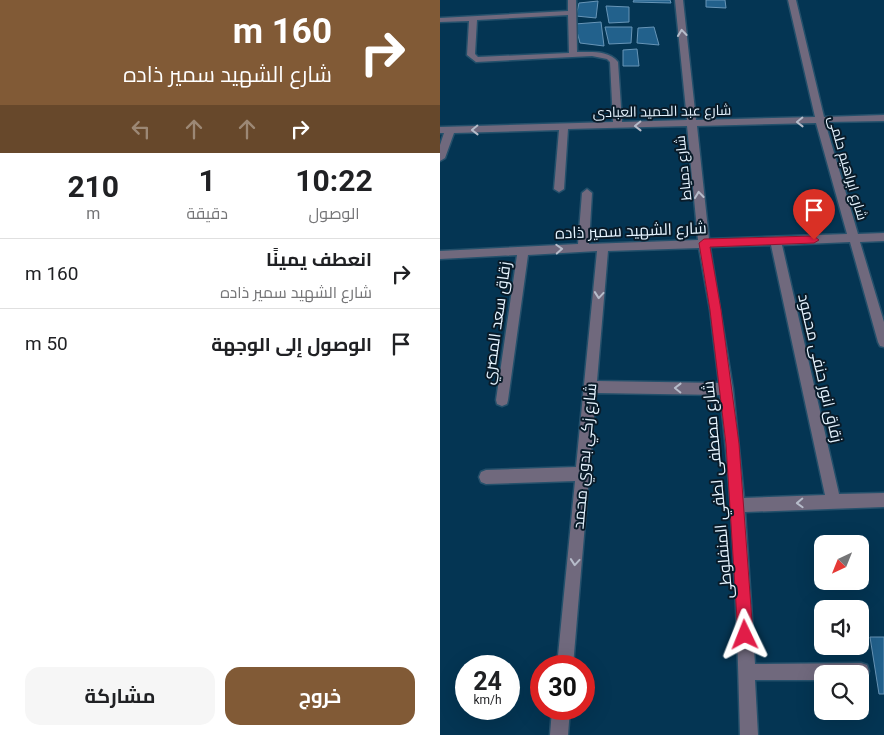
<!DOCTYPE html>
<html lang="ar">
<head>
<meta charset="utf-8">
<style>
	:root { --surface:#fff; --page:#f6f6f6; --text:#202124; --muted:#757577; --line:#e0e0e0; --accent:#815a36 }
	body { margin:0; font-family:Roboto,Cairo,sans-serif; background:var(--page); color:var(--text); direction:rtl; height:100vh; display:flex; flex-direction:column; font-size:19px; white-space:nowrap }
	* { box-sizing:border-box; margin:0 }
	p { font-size:16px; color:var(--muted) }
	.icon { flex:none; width:28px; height:28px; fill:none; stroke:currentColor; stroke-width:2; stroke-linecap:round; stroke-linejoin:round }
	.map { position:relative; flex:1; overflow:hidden; direction:ltr }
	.side { display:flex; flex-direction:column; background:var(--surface); width:440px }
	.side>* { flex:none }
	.top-card { background:#815a36; color:#fff; overflow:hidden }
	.needle { width:32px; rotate:223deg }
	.tools { position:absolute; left:374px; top:535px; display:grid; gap:10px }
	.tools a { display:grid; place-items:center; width:55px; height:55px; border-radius:10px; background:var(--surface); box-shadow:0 5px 20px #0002; font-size:25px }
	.speed { position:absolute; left:15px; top:655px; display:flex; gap:10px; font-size:25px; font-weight:700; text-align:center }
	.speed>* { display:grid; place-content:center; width:65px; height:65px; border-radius:50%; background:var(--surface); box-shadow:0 5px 20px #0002; line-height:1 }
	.speed small { font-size:12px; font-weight:400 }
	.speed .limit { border:8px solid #d22; background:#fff; color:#111 }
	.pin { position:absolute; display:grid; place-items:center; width:42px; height:42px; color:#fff; margin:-51px -21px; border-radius:50% 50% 50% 0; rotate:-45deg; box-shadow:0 0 5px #0007 }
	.pin .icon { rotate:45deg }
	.me { position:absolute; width:55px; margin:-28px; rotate:358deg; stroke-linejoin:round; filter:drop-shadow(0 0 4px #0008) }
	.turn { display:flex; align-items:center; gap:18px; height:105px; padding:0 25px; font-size:22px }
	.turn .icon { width:65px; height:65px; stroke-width:2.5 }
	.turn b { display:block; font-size:35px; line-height:42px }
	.lanes { display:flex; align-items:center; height:48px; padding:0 25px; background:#0003; justify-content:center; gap:25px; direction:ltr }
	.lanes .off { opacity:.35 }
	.eta { display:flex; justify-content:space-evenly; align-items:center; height:85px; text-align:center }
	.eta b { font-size:30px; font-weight:700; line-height:35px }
	.primary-button { display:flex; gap:10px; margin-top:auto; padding:10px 25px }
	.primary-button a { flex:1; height:58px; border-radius:15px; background:var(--accent); color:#fff; font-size:20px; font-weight:700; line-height:58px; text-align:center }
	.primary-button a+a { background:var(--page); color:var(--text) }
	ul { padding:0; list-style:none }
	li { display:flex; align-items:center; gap:15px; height:70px; padding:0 25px; border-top:1px solid var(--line) }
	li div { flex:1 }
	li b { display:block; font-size:19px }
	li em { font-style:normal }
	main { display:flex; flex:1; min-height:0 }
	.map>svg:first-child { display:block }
	.building { fill:#22618c; stroke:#6795b7 }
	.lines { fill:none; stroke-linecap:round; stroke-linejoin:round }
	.minor-casing { stroke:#24506b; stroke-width:3 }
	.minor { fill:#70697d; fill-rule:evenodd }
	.oneway { stroke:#b6bcca }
	.route { fill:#e11d48; stroke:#92132f }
	.labels { text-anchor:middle; stroke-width:4; stroke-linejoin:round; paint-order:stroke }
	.far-street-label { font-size:14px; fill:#e5f3fe; stroke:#091b29 }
	.street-label { font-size:16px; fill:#e5f3fe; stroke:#091b29 }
</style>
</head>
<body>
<main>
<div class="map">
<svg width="444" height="735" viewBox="0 0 444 735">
	<rect width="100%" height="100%" fill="#043553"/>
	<path class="building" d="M194,0H230L231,3L193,2Z
		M266,0H285L286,8L266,7Z
		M158,1L156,18L136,16L139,3Z
		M166,6L189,7V22L169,23Z
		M161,22L164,46L140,43L135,24Z
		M165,27H192L191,43L169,44Z
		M214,27L219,45L197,43L198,28Z
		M197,49L199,66H183V50Z
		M430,637H444V694H439Z"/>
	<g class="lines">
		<g class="minor-casing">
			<path id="minor" d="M128,0H136L137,52C151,52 169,50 178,62L182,122L247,120L235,0H243L256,120L375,117L348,0H356L384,117L444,115V121L385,122L418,234L444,233V241L420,242L444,322V347L440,346L438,342L410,242L342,245L399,494L444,493V507L305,512L315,664L421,663L427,665L429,671L427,677L421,679L420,674H382V680H315L318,735H300C297,621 294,508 280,395L156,393L133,666H117L135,481L46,484L41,482L39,477L41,472L46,470L136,467L157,251L88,255L68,400L67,404L62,406L57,404L56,400L77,255L0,259V251L138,244L142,193L147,189L152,193L149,244L258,240L247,126L128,129L124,189L119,192L114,189L119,130L14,133L5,158L0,161V145L4,133H0V127L173,122L170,62L167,59L152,56L36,62L27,55L29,21L0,22V18L128,11ZM128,15L129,53L38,57L35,54L37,20ZM376,123L407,234L269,239L257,126ZM331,245L385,495L304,498L293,389L270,247ZM259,248L270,310L279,383L157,381L168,251Z
				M112,709H130L128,735H110Z"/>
		</g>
		<use href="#minor" class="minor"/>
	</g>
	<defs><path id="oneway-chevron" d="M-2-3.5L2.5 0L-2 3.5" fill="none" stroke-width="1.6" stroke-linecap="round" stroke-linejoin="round" transform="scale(1.25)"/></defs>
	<g class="oneway">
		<use href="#oneway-chevron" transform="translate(242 33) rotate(-96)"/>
		<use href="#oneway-chevron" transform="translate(360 122) rotate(179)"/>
		<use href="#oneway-chevron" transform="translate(198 126) rotate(179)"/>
		<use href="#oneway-chevron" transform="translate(35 130) rotate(179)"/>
		<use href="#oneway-chevron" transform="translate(259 195) rotate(-96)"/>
		<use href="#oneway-chevron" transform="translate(119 249) rotate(-3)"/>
		<use href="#oneway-chevron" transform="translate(159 295) rotate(95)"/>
		<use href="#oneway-chevron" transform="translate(238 388) rotate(-179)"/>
		<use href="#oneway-chevron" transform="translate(360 503) rotate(178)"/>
		<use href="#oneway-chevron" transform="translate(135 562) rotate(95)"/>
	</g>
	<path class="route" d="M374,236L379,240L374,243L270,247L281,310L299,444L313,635L310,640L305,643L300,640L298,635L286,444L270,310L259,243L264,239Z"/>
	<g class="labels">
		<g class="far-street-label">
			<text transform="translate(222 111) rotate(-1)" y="5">شارع عبد الحميد العبادى</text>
			<text transform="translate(243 168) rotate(-96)" y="5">شارع دمياط</text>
			<text transform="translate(408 168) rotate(74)" y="5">شارع ابراهيم حلمى</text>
		</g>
		<g class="street-label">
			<text transform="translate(191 230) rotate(-2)" y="6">شارع الشهيد سمير ذاده</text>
			<text transform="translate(56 323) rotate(-82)" y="6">زقاق سعد المصري</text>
			<text transform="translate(381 368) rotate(77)" y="6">زقاق انور حنفى محمود</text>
			<text transform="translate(144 456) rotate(-85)" y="6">شارع زكي بدوي محمد</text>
			<text transform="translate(277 490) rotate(-95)" y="6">شارع مصطفى لطفي المنفلوطى</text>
		</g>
	</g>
</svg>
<div class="tools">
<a><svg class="needle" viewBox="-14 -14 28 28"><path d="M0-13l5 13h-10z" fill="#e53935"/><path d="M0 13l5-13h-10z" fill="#757577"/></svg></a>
<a><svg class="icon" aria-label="sound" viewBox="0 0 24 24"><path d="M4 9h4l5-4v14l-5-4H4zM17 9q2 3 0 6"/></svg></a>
<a><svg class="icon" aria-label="search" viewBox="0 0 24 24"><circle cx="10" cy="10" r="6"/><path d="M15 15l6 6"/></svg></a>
</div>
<div class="speed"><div>24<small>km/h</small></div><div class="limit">30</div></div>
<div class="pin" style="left:374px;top:240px;background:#d93025"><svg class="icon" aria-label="arrive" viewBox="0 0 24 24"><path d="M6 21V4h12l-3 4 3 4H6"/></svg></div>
<svg class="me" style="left:305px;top:635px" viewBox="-20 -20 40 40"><path d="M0-17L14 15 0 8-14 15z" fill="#e11d48" stroke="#fff" stroke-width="4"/></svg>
</div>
<section class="side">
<div class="top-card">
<div class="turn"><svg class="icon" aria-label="right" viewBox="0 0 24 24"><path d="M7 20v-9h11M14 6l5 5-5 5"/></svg><div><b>160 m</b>شارع الشهيد سمير ذاده</div></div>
<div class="lanes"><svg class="icon off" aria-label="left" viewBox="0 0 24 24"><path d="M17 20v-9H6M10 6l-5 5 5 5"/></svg><svg class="icon off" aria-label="ahead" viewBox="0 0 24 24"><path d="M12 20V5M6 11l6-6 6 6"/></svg><svg class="icon off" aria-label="ahead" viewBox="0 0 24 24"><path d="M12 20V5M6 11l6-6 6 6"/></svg><svg class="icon" aria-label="right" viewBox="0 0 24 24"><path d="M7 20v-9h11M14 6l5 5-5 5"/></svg></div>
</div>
<div class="eta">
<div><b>10:22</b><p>الوصول</p></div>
<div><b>1</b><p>دقيقة</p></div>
<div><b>210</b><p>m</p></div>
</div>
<ul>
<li><svg class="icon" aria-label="right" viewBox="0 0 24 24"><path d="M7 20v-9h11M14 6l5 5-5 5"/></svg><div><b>انعطف يمينًا</b><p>شارع الشهيد سمير ذاده</p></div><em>160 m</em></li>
<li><svg class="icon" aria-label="arrive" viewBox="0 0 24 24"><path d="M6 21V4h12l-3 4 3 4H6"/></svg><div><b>الوصول إلى الوجهة</b></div><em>50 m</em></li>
</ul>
<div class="primary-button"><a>خروج</a><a>مشاركة</a></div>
</section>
</main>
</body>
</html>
